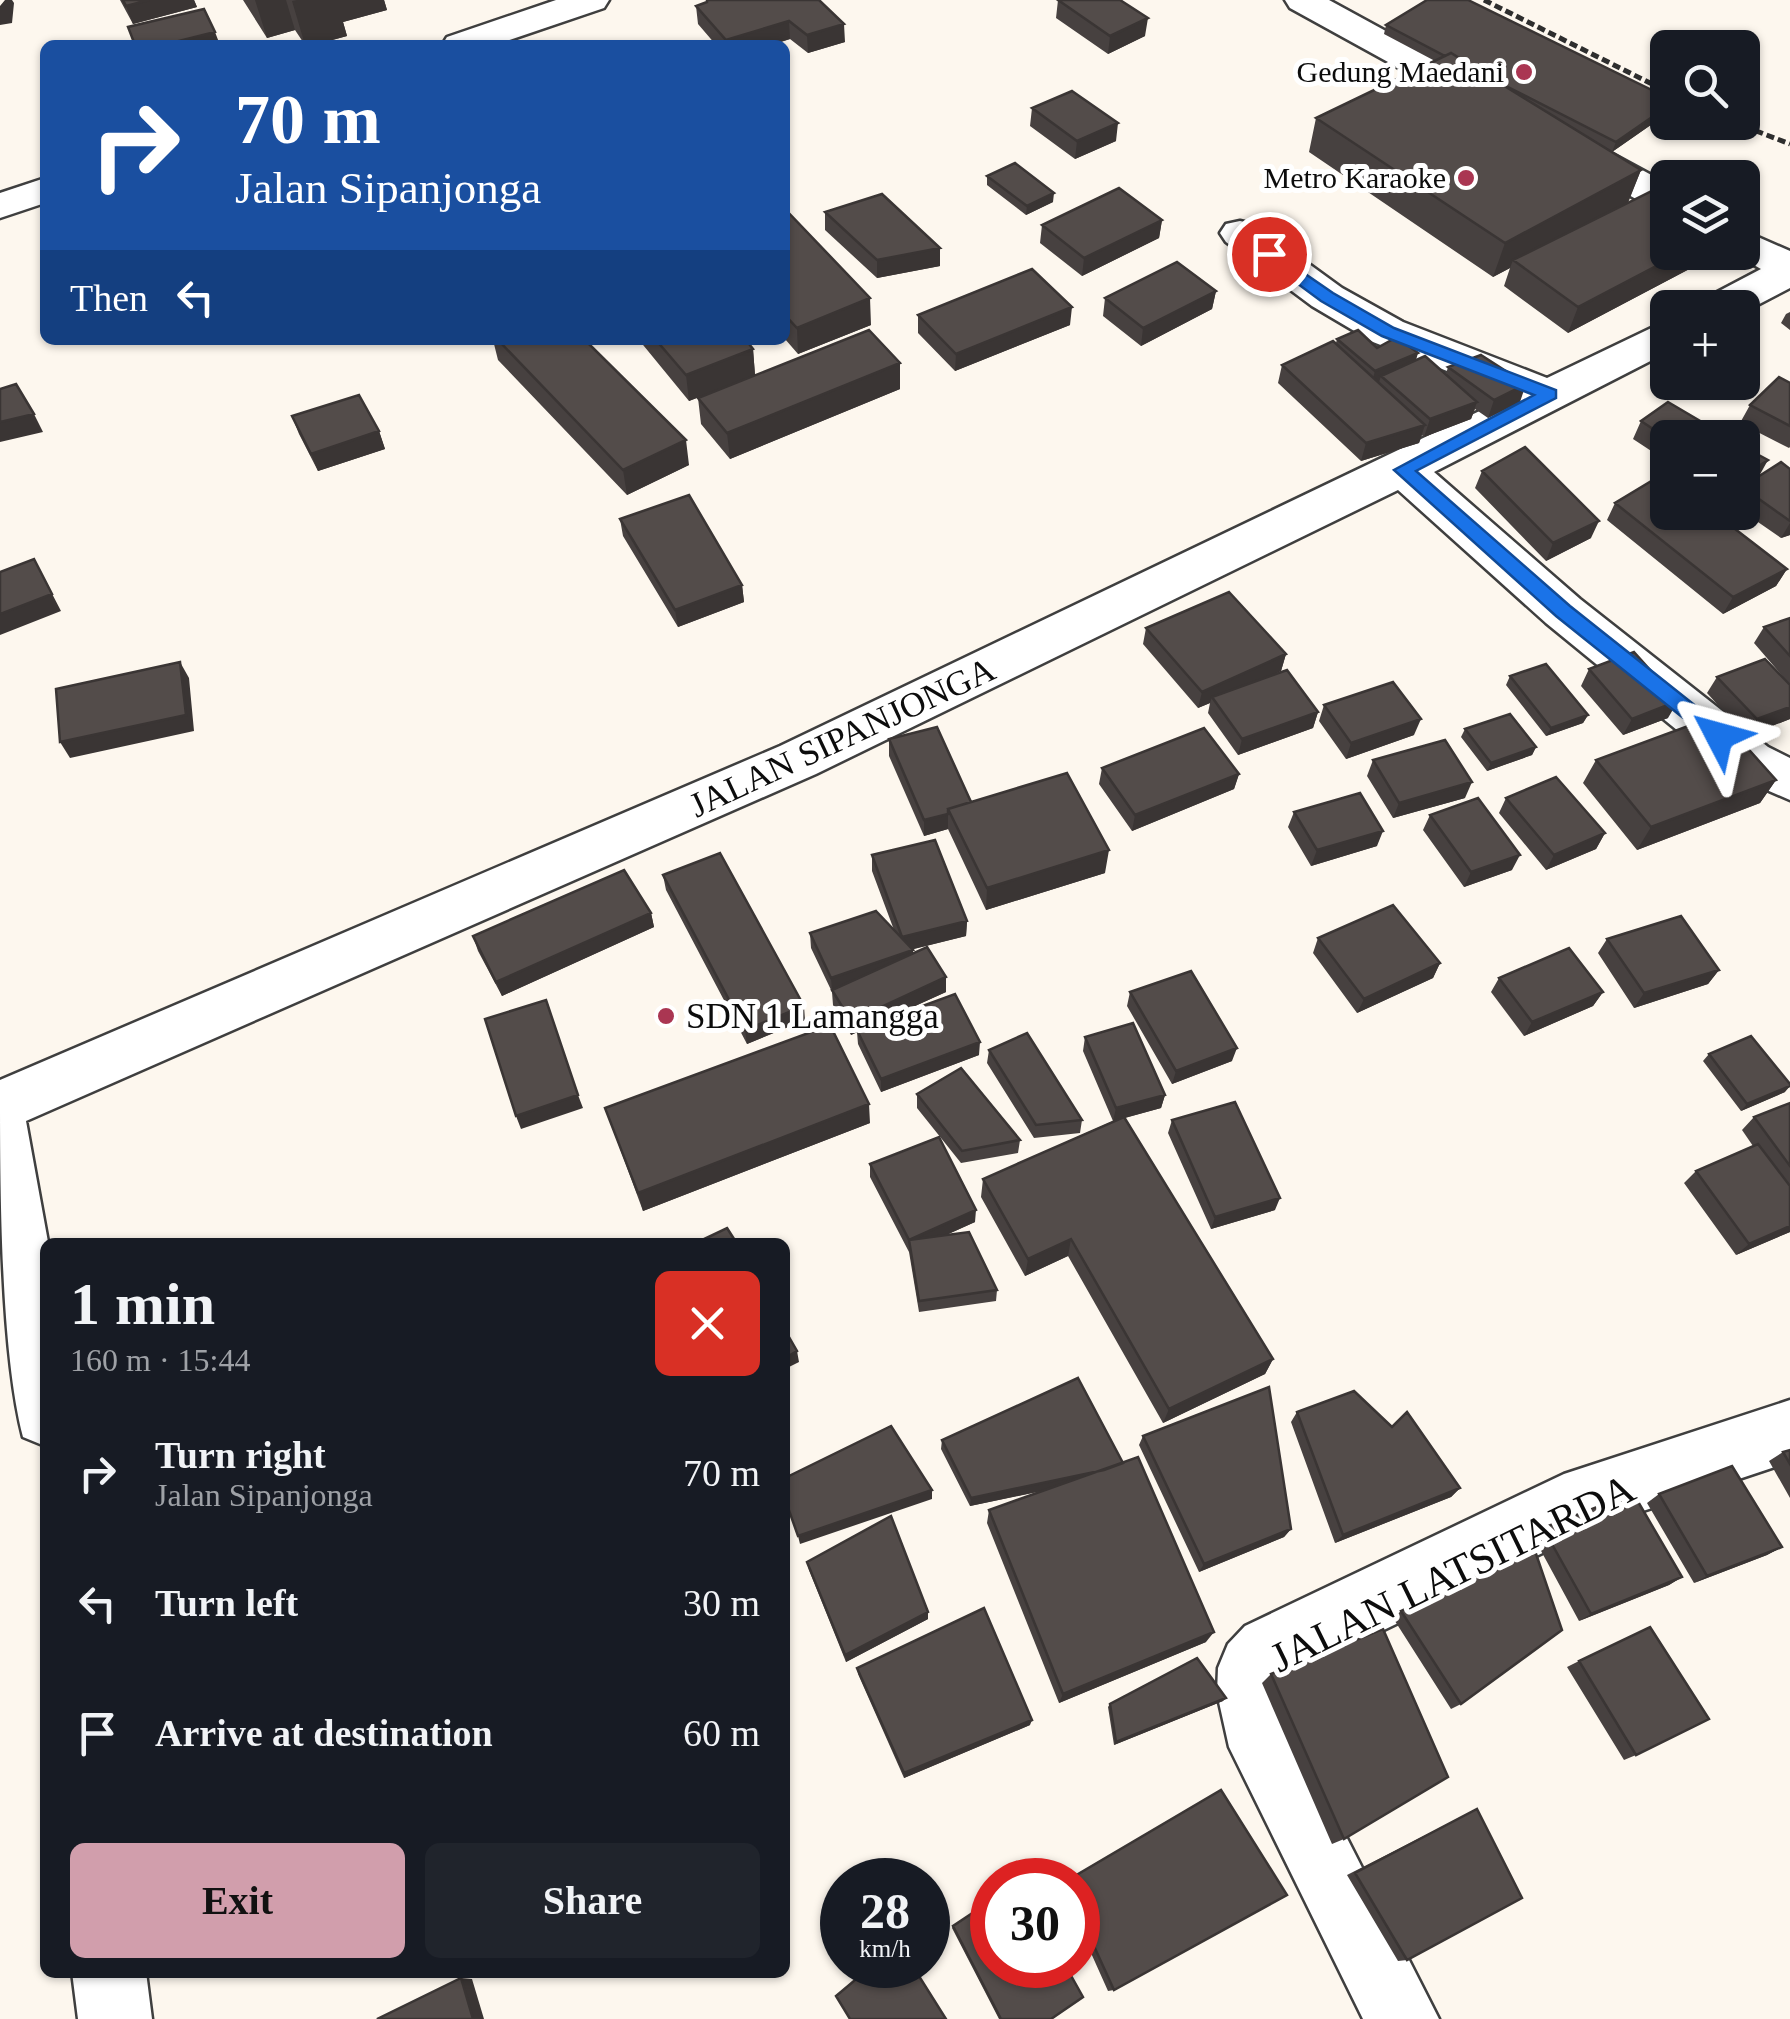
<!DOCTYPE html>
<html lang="en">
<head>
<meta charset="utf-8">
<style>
	:root { --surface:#171b24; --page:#20242c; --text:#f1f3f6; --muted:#9ea1a6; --accent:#d19eac }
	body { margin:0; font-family:"Times New Roman",serif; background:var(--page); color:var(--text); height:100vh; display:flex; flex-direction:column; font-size:38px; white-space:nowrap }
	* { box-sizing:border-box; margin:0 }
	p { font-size:32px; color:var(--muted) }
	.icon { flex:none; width:55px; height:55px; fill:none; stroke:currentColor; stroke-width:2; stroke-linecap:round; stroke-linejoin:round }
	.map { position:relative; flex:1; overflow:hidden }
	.details { position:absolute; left:40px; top:1238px; width:750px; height:740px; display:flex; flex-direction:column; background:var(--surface); border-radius:15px; box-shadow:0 2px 8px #0004 }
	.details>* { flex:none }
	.guide { position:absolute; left:40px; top:40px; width:750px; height:305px; border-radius:15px; box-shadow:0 2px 8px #0004; background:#1a4fa0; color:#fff; overflow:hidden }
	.tools { position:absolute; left:1650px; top:30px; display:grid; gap:20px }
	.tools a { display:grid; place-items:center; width:110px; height:110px; border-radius:15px; background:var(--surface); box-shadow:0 2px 8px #0004; font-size:50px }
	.speed { position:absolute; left:820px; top:1858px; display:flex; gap:20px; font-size:50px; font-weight:700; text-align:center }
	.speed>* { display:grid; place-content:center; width:130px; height:130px; border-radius:50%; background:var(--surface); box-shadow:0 2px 8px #0004; line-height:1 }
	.speed small { font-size:25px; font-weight:400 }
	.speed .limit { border:15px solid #d22; background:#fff; color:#111 }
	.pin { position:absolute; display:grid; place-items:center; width:85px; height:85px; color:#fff; margin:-42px; border:5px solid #fff; border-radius:50%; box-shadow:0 2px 10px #0007 }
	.me { position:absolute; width:110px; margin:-55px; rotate:309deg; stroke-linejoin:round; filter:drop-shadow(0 0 8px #0008) }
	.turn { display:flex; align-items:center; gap:35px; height:210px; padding:0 30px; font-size:45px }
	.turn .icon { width:130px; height:130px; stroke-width:2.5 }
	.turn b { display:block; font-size:70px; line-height:85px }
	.then { display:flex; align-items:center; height:95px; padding:0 30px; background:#0003; gap:20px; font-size:38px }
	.round { display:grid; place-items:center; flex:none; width:105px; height:105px; border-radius:15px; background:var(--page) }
	.summary { display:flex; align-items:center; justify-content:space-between; height:170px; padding:0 30px }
	h1 { font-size:60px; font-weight:700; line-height:75px }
	.cta { display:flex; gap:20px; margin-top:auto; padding:20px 30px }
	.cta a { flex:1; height:115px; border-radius:15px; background:var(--accent); color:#111; font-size:40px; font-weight:700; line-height:115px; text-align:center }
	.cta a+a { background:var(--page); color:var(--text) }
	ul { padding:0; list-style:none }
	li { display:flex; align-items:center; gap:30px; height:130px; padding:0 30px }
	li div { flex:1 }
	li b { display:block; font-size:38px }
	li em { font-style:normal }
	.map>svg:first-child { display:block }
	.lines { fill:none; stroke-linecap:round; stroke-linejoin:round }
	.minor-casing { stroke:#3f3f3f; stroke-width:5 }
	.path { stroke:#2e2e2e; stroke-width:5; stroke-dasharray:8 4; stroke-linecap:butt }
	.minor { fill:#fff; fill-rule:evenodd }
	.wall { fill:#474140 }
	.shaded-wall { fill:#3a3534 }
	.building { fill:#534c4a; stroke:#3a3534; stroke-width:2.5 }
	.route { fill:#1a73e8; stroke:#114b97; stroke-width:2.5 }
	.poi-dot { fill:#aa3652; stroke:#fff; stroke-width:4 }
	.labels { text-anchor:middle; stroke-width:10; stroke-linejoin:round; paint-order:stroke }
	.far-poi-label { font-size:30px; fill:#0c0c0c; stroke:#fff; text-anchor:end }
	.street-label { font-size:35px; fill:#0c0c0c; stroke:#fff }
	.poi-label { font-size:35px; fill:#0c0c0c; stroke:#fff; text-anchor:start }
	.near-street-label { font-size:42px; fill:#0c0c0c; stroke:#fff }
</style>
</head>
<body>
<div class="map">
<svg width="1790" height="2019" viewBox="0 0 1790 2019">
	<rect width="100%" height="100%" fill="#fdf7ee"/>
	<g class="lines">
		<g class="minor-casing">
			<path id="minor" d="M556,0H609L604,8L495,45H442L447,37Z
				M1285,0H1329L1503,95L1509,103L1503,111L1490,114L1477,111L1290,8Z
				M1569,135L1583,138L1668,184V212L1654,209L1555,154L1550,146L1555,138Z
				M45,178V203L0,218V193Z
				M1240,221L1254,224L1342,288L1403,322L1547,378L1668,320V352L1434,472L1580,599L1768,747L1790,758V800L1732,775L1546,623L1398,490L816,774L26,1121L48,1242L45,1446L23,1437C0,1348 0,1179 0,1080L780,746L1511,396L1373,342L1312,306L1226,242L1220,233L1226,224Z
				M1742,230L1790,251V288L1742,313V308H1699L1704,299L1761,269L1731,252H1742Z
				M1790,1400V1462L1598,1526L1293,1674L1285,1682L1296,1738L1439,2019H1363L1229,1747L1217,1693L1218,1668L1228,1644L1245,1626L1564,1474Z
				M72,1972H146L152,2019H78Z"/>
		</g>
		<path class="path" d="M1484,0L1668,92
			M1733,122L1790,144"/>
		<use href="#minor" class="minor"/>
	</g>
	<path class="wall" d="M120,0H194L197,7L133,24Z
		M243,0H384L387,10L343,22L347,36L314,45H305L295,30L267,38Z
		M819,0L845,42L808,53L790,39L771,45H716L698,24L696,6Z
		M1058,0L1145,36L1108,54L1056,18Z
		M1386,25L1668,98V113L1612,152L1641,170L1628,203L1668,252H1716L1714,256L1568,333L1504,286L1510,268L1493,277L1309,152L1316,118L1435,61L1384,34Z
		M1032,108L1116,141L1075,159L1030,126Z
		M987,176L1053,202L1026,215L987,185Z
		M785,209L871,325L798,354L785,339Z
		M825,212L940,266L877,278L825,230Z
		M1162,220L1159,238L1082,276L1040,243L1042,225Z
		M1216,291L1212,309L1141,346L1103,316L1105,298Z
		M1790,312V330L1781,323L1786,314Z
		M918,315L1070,325L955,371L918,333Z
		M1337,339L1416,360L1446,374L1448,367L1520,402L1488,418L1475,409L1471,419L1424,437L1422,435L1419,443L1361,461L1278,383L1282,365L1336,343Z
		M493,340H585L689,465L627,495L498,360Z
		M639,340H746L753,349L755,375L689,401Z
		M900,363V389L730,459L701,424L698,398Z
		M1790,383V447L1789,448L1740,423L1750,405Z
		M292,416L379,431L385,449L318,471L299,434Z
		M1641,421L1668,438V462L1633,439Z
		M1742,446L1759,477L1790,469V535L1781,538L1742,511Z
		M1482,471L1591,538L1546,561L1475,488Z
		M1615,503L1787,569L1776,586L1723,614L1607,520Z
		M620,519L742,585L744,602L678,627L623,536Z
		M1790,618V685L1754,643L1764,627Z
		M1146,628L1286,654L1281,671L1265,678L1318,712L1313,728L1238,755L1208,713L1210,703L1198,708L1143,644Z
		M1589,669L1668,718L1623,735L1581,686Z
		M1510,676L1588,715L1583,723L1546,736L1506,685Z
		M1717,677L1790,685V719L1746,736L1707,693Z
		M1324,705L1414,735L1346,759L1319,721Z
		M1465,729L1536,747L1532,755L1487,771L1461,737Z
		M889,739L971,802L1105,873L986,910L948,829L924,836L889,756Z
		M1373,760L1465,798L1393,818L1367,776Z
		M1596,760L1776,780L1760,803L1637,850L1583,783Z
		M1102,768L1239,774L1234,789L1132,831L1099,784Z
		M1506,798L1605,833L1596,849L1546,870L1499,813Z
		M1294,812L1377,846L1311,866L1288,827Z
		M1430,815L1512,870L1464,887L1423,830Z
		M872,855L967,921L966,936L913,949V953L946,977V992L884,1020L979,1055L881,1092L858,1044L857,1032L851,1035L833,1005L832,992L811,948L810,933L894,930L872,871Z
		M663,875L805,1020L747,1044L666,890Z
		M651,913L654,927L502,996L478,951L473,936Z
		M1318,938L1440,963L1433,978L1357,1013L1313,953Z
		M1607,939L1719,970L1708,984L1634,1008L1598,953Z
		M1499,978L1603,992L1593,1006L1524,1036L1491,992Z
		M1130,992L1232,1061L1172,1084L1127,1006Z
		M1085,1037L1165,1095L1161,1108L1125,1118L1273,1359L1265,1374L1163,1423L1068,1256L1025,1276L981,1197L983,1179L1113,1121L1083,1051Z
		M989,1050L1082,1120L1080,1133L1034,1138L987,1063Z
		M1709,1054L1785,1092L1741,1111L1703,1061Z
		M917,1094L1020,1140L1018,1153L961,1163L917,1108Z
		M1790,1103V1232L1736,1255L1684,1183L1696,1171L1753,1146L1742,1130L1754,1117Z
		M605,1108L870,1123L643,1211Z
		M1172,1120L1275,1210L1211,1229L1168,1133Z
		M870,1164L975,1222L946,1235L997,1290L996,1301L919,1312L909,1252L870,1177Z
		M1078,1378L1206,1642L1059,1703L987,1523L989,1510L1047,1490L970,1506L941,1449L942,1440Z
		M1297,1412L1392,1427L1460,1488L1451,1497L1335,1543L1291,1422Z
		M1143,1436L1291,1529L1284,1537L1199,1572L1139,1445Z
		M1790,1450V1498L1769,1461L1783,1452Z
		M1659,1494L1782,1547L1767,1555L1694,1583L1647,1503Z
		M1543,1528L1682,1577L1669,1585L1579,1621L1533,1536Z
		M807,1562L928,1619L846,1662L809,1570Z
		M1401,1611L1461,1704L1451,1709L1393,1618Z
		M1579,1661L1636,1755L1624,1760L1567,1667Z
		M857,1668L1030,1725L904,1778L858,1674Z
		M1271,1674L1344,1839L1332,1844L1262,1683Z
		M1223,1701L1114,1745L1108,1707L1110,1704Z
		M1477,1809L1407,1960L1398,1961L1347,1875Z
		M1078,1880L1114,1990L1108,1991L1078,1924Z
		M953,1926L1051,2019H999L952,1928Z"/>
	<path class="shaded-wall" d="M5,0H12L14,3L12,23L0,25V6Z
		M149,0H194L197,7L133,24L126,6Z
		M255,0H286L295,30L267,38Z
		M297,0H384L387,10L343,22L347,36L314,45H305L292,1Z
		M1148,18L1145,36L1108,54L1110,36Z
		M789,21L790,39L771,45H727L726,40Z
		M844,24L845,42L808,53L807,35Z
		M215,32L220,45H163Z
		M1668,106V113L1612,152L1616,142Z
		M1118,123L1116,141L1075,159L1077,141Z
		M1641,170L1627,204L1513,260L1510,268L1493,277L1505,243Z
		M1054,193L1053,202L1026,215L1027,206Z
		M1162,220L1159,238L1082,276L1084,258Z
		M940,248V266L877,278V260Z
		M1683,252H1716L1714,256L1568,333L1578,307Z
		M1216,291L1212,309L1141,346L1143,328Z
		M870,298L871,325L798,354L797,328Z
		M1072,307L1070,325L955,371L956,354Z
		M753,349L755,375L689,401L686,375Z
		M1418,353L1413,371L1381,376L1378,385L1370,388L1375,371Z
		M900,363V389L730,459L727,433Z
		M1526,384L1520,402L1488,418L1494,400Z
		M1477,402L1471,419L1424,437L1430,419Z
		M34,414L43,432L0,442V422Z
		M1425,425L1419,443L1361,461L1366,443Z
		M379,431L385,449L318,471L311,454Z
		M686,440L689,465L627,495L623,470Z
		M1768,460L1758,478L1742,488V477Z
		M1599,521L1591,538L1546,561L1553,543Z
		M1790,523V535L1781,538Z
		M34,559L61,611L0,635V614Z
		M1787,569L1776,586L1723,614L1733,597Z
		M742,585L744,602L678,627L675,610Z
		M1286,654L1281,671L1215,701L1212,697L1210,703L1198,708L1202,692Z
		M180,662L189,678L194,731L70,758L60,742Z
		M1678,701L1668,718L1623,735L1632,719Z
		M1790,707V719L1746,736L1757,719Z
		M1318,712L1313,728L1238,755L1242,739Z
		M1588,715L1583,723L1546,736L1551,728Z
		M1421,719L1414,735L1346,759L1351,743Z
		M1536,747L1532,755L1487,771L1491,763Z
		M1239,774L1234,789L1132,831L1135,815Z
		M1776,780L1760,803L1637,850L1651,827Z
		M1472,782L1465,798L1393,818L1399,803Z
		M948,814V829L924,836V820Z
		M1383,831L1377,846L1311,866L1317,850Z
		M1605,833L1596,849L1546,870L1554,855Z
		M1109,850L1105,873L986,910L987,888Z
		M1520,855L1512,870L1464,887L1471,872Z
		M651,913L654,927L502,996L496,982Z
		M967,921L966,936L902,952V937Z
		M913,950V964L832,992L831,978Z
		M1440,963L1433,978L1357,1013L1364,999Z
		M1719,970L1708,984L1634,1008L1644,993Z
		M946,977V992L851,1035V1021Z
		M1603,992L1593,1006L1524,1036L1532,1022Z
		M804,1006L805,1020L747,1044L745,1030Z
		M980,1042L979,1055L881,1092V1079Z
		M1237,1048L1232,1061L1172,1084L1176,1071Z
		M1790,1086L1785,1092L1741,1111L1747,1104Z
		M578,1095L583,1108L521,1129L516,1116Z
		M1165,1095L1161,1108L1113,1121L1116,1108Z
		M869,1104L870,1123L643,1211L638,1193Z
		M1280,1198L1275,1210L1211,1229L1215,1217Z
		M976,1210L975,1222L911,1251L909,1240Z
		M1790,1226V1232L1736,1255L1749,1244Z
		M1071,1239L1068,1256L1025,1276L1028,1259Z
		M797,1351L799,1362L785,1369V1358Z
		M1273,1359L1265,1374L1163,1423L1169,1409Z
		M1125,1465L1121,1474L970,1506L971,1498Z
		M1460,1488L1451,1497L1335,1543L1343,1535Z
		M932,1490V1499L800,1544L798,1536Z
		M1291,1529L1284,1537L1199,1572L1204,1564Z
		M1782,1547L1767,1555L1694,1583L1707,1576Z
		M1682,1577L1669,1585L1579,1621L1591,1614Z
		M928,1612V1619L846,1662L845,1655Z
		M1214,1632L1206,1642L1059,1703L1063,1694Z
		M1226,1698L1223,1701L1114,1745L1116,1742Z
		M1032,1720L1030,1725L904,1778V1773Z
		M461,1978L472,1979L484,2019H473Z"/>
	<path class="building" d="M123,0H149L126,6Z
		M707,0H819L844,24L807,35L789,21L726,40L696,6L707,2Z
		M1058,0H1120L1148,18L1110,36Z
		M1427,0H1468L1668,98V106L1616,142L1504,85L1451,53L1445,56L1386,25Z
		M204,9L215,32L163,45H135L128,27Z
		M1451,53L1641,170L1505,243L1316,118Z
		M1072,91L1118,123L1077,141L1032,108Z
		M1015,163L1054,193L1027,206L987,176Z
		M1660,187L1668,191V252H1683L1578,307L1513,260Z
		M1119,188L1162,220L1084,258L1042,225Z
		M882,194L940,248L877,260L825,212Z
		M785,209L870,298L797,328L785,315Z
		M1177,262L1216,291L1143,328L1105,298Z
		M1032,269L1072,307L956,354L918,315Z
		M869,330L900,363L727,433L698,398Z
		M1358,330L1377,348L1397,337L1418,353L1375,371L1337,339Z
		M498,340H585L686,440L623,470Z
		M656,340H746L753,349L686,375Z
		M1333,341L1425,425L1366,443L1282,365Z
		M1481,355L1526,384L1494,400L1448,367Z
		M1425,356L1477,402L1430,419L1381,376Z
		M1779,377L1790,383V426L1750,405Z
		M16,384L34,414L0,422V389Z
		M359,395L379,431L311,454L292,416Z
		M1668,402L1729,438H1668V439L1641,421Z
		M1742,446L1768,460L1742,477Z
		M1525,447L1599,521L1553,543L1482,471Z
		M1781,462L1790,469V521L1742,487Z
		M1663,474L1668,478V512H1713L1787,569L1733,597L1615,503Z
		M689,495L742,585L675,610L620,519Z
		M34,559L52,594L0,614V572Z
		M1229,592L1286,654L1202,692L1146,628Z
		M1790,618V656L1764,627Z
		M1634,652L1678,701L1632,719L1589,669Z
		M1765,659L1790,685V707L1757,719L1717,677Z
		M180,662L186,715L60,742L56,689Z
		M1546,664L1588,715L1551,728L1510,676Z
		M1287,670L1318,712L1242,739L1212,697Z
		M1393,682L1421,719L1351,743L1324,705Z
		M1510,714L1536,747L1491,763L1465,729Z
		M1718,715L1776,780L1651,827L1596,760Z
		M937,727L971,802L948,809V814L924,820L889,739Z
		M1204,728L1239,774L1135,815L1102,768Z
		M1445,740L1472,782L1399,803L1373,760Z
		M1067,773L1109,850L987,888L948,809Z
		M1556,777L1605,833L1554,855L1506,798Z
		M1360,793L1383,831L1317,850L1294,812Z
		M1478,798L1520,855L1471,872L1430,815Z
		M935,840L967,921L902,937L872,855Z
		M720,853L804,1006L745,1030L663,875Z
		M624,870L651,913L496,982L473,936Z
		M1393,905L1440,963L1364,999L1318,938Z
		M876,911L913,950L831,978L810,933Z
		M1681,916L1719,970L1644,993L1607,939Z
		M927,947L946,977L851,1021L832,990Z
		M1569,948L1603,992L1532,1022L1499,978Z
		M1191,971L1237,1048L1176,1071L1130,992Z
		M955,994L980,1042L881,1079L857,1030Z
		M546,1000L578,1095L516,1116L485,1019Z
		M1133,1023L1165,1095L1116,1108L1085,1037Z
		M830,1025L869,1104L638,1193L605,1108Z
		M1027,1033L1082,1120L1036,1125L989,1050Z
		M1751,1036L1790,1084V1086L1747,1104L1709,1054Z
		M961,1068L1020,1140L962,1151L917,1094Z
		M1235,1102L1280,1198L1215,1217L1172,1120Z
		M1790,1103V1166L1754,1117Z
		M1124,1117L1273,1359L1169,1409L1071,1239L1028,1259L983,1179Z
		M939,1137L976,1210L909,1240L969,1232L997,1290L919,1301L909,1240L870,1164Z
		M1758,1144L1790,1186V1226L1749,1244L1696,1171Z
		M727,1228L736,1242H698Z
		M785,1330L797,1351L785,1358Z
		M1078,1378L1123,1463L1104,1470L971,1498L942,1440Z
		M1269,1387L1291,1529L1204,1564L1143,1436Z
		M1354,1391L1392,1427L1407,1412L1460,1488L1343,1535L1297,1412Z
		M891,1426L932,1490L798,1536L785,1499V1478Z
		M1790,1450V1464L1783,1452Z
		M1138,1457L1214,1632L1063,1694L989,1510Z
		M1732,1466L1782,1547L1707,1576L1659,1494Z
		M1633,1493L1682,1577L1591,1614L1543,1528Z
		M891,1516L928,1612L845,1655L807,1562Z
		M1534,1548L1562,1630L1461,1704L1401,1611Z
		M984,1608L1032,1720L904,1773L857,1668Z
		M1650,1627L1709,1719L1636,1755L1579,1661Z
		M1383,1629L1448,1777L1344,1839L1271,1674Z
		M1197,1658L1226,1698L1116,1742L1110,1704Z
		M1221,1790L1287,1895L1114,1990L1078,1911V1880H1068Z
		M1477,1809L1522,1898L1407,1960L1355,1873Z
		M992,1900V1965H1065L1083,1997L1051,2019H1001L953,1926Z
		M873,1965H912L946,2019H850L836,1996Z
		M461,1978L473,2019H377Z"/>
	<path class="route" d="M1269,249L1333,293L1394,328L1556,390V398L1416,471L1570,606L1726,730L1729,736L1726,741H1712L1556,616L1394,470L1534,395L1382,336L1321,301L1263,258L1261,254Z"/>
	<g class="poi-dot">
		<circle cx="1524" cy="72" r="10"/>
		<circle cx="1466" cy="178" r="10"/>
		<circle cx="666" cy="1016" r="10"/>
	</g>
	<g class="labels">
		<g class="far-poi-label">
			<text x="1504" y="82">Gedung Maedani</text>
			<text x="1446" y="188">Metro Karaoke</text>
		</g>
		<g class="street-label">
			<text transform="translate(842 737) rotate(-25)" y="12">JALAN SIPANJONGA</text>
		</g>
		<g class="poi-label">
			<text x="686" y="1028">SDN 1 Lamangga</text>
		</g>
		<g class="near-street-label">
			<text transform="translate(1452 1572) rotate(-26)" y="15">JALAN LATSITARDA</text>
		</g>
	</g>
</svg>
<div class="tools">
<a><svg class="icon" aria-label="search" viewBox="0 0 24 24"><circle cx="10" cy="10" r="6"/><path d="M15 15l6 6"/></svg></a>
<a><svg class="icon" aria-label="layers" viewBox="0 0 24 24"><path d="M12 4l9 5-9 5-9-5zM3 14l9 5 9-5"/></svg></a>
<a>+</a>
<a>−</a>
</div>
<div class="speed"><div>28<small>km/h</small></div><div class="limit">30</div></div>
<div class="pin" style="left:1269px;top:254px;background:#d93025"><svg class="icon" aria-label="arrive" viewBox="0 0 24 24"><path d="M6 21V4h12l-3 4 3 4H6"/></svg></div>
<svg class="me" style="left:1719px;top:736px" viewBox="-20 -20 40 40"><path d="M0-17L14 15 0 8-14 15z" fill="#1a73e8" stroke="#fff" stroke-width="4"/></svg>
<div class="guide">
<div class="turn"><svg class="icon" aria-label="right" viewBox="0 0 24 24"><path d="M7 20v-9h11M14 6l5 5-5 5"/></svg><div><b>70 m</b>Jalan Sipanjonga</div></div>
<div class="then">Then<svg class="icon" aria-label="left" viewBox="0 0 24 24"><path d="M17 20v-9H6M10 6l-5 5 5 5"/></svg></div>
</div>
<section class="details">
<div class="summary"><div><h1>1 min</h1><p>160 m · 15:44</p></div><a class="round" style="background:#d93025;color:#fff"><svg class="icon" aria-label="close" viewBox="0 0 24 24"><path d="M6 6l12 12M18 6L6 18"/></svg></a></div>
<ul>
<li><svg class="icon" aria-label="right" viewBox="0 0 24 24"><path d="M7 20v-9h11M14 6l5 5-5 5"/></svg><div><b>Turn right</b><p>Jalan Sipanjonga</p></div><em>70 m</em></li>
<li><svg class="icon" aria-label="left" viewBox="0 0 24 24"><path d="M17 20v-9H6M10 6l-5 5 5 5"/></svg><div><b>Turn left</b></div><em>30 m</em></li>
<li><svg class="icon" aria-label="arrive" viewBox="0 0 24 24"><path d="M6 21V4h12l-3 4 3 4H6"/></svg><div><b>Arrive at destination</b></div><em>60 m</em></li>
</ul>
<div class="cta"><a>Exit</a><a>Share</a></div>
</section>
</div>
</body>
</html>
